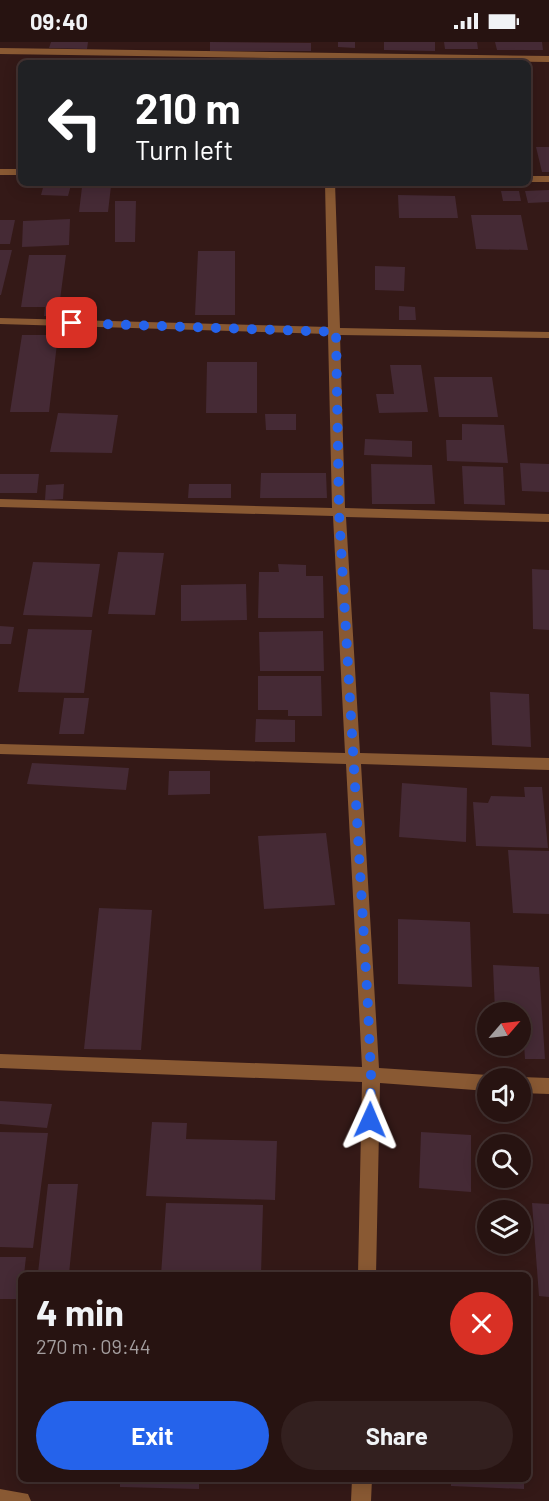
<!DOCTYPE html>
<html lang="en">
<head>
<meta charset="utf-8">
<style>
	:root { --surface:#271311; --page:#33201f; --text:#f1f3f6; --muted:#a49e9f; --line:#433231; --accent:#2563eb }
	body { margin:0; font-family:Barlow,sans-serif; background:var(--page); color:var(--text); height:100vh; display:flex; flex-direction:column; font-size:22px; white-space:nowrap }
	* { box-sizing:border-box; margin:0 }
	p { font-size:20px; color:var(--muted) }
	.icon { flex:none; width:33px; height:33px; fill:none; stroke:currentColor; stroke-width:2; stroke-linecap:round; stroke-linejoin:round }
	.map { position:relative; flex:1; overflow:hidden }
	.sheet { position:absolute; left:18px; top:1230px; width:513px; height:210px; display:flex; flex-direction:column; background:var(--surface); border-radius:9px; box-shadow:0 3px 15px #0003,0 0 0 2px var(--line) }
	.sheet>* { flex:none }
	.top-card { position:absolute; left:18px; top:18px; width:513px; height:126px; border-radius:9px; box-shadow:0 3px 15px #0003,0 0 0 2px var(--line); background:#202124; color:#fff; overflow:hidden }
	.needle { width:39px; rotate:62deg }
	.tools { position:absolute; left:477px; top:960px; display:grid; gap:12px }
	.tools a { display:grid; place-items:center; width:54px; height:54px; border-radius:50%; background:var(--surface); box-shadow:0 3px 15px #0003,0 0 0 2px var(--line); font-size:30px }
	.pin { position:absolute; display:grid; place-items:center; width:51px; height:51px; color:#fff; margin:-26px; border-radius:12px; box-shadow:0 3px 9px #0006 }
	.me { position:absolute; width:66px; margin:-33px; rotate:1deg; stroke-linejoin:round; filter:drop-shadow(0 0 4px #0008) }
	.turn { display:flex; align-items:center; gap:21px; height:126px; padding:0 18px; font-size:27px }
	.turn .icon { width:78px; height:78px; stroke-width:2.5 }
	.turn b { display:block; font-size:42px; line-height:51px }
	.round { display:grid; place-items:center; flex:none; width:63px; height:63px; border-radius:32px; background:var(--page) }
	.headline { display:flex; align-items:center; justify-content:space-between; height:102px; padding:0 18px }
	h1 { font-size:36px; font-weight:700; line-height:45px }
	.cta { display:flex; gap:12px; margin-top:auto; padding:12px 18px }
	.cta a { flex:1; height:69px; border-radius:36px; background:var(--accent); color:#fff; font-size:24px; font-weight:700; line-height:69px; text-align:center }
	.cta a+a { background:var(--page); color:var(--text) }
	.status { display:flex; justify-content:space-between; align-items:center; height:42px; padding:0 30px; background:var(--surface); direction:ltr }
	.status svg { height:16px; fill:currentColor }
	.map>svg:first-child { display:block }
	.building { fill:#452a35 }
	.lines { fill:none; stroke-linecap:round; stroke-linejoin:round }
	.minor { fill:#895933; fill-rule:evenodd }
	.route { stroke:#2563eb; stroke-width:10; stroke-dasharray:0 18 }
</style>
</head>
<body>
<div class="status"><b>09:40</b><svg viewBox="0 0 49 12"><path d="M0 12V9h3v3zM5 12V6h3v6zM10 12V3h3v9zM15 12V0h3v12zM26 1h20v11H26zM47 4h2v5h-2z"/></svg></div>
<div class="map">
<svg width="549" height="1459" viewBox="0 0 549 1459">
	<rect width="100%" height="100%" fill="#341917"/>
	<path class="building" d="M51,0H88L87,7L49,6Z
		M210,0L311,1V9H210Z
		M338,0H355V6L338,5Z
		M384,0H435V9L384,8Z
		M444,0H477L478,7H445Z
		M495,0H542L543,8H497Z
		M536,105H549V130H542Z
		M44,142L71,143L68,154L41,153Z
		M111,144L108,170H79L82,145Z
		M549,148V160L528,161L525,149Z
		M501,149H519L521,159H503Z
		M398,153L455,154L458,176H399Z
		M115,159H136L135,200H115Z
		M471,173H521L528,208L476,207Z
		M70,177L69,203L22,205L23,179Z
		M0,178H15L10,202H0Z
		M0,208H12L1,253H0Z
		M198,209H235V273H195Z
		M29,213H66L59,265H50L62,267L60,275L44,274L45,265H21Z
		M375,224L405,225L404,249L375,248Z
		M399,264L415,265L416,278H399Z
		M22,293H58L49,370H10Z
		M207,320H257V371H206Z
		M390,323H421L428,370L379,371L376,352H394Z
		M434,335H492L498,375H439Z
		M58,371L118,373L112,411L50,410Z
		M265,372H296V388H266Z
		M462,382L504,383L508,421L447,419L446,398H462Z
		M365,397L412,399V415L364,413Z
		M520,421L549,422V450L522,449Z
		M371,422L432,423L435,462H372Z
		M462,424L503,425L505,463L464,462Z
		M261,431H326L327,456H260Z
		M0,432H39L37,451H0Z
		M64,442L63,457L45,458L46,443Z
		M189,442H231V456H188Z
		M118,510L164,511L155,573L108,572Z
		M33,520L100,522L92,575L23,573Z
		M278,522L306,523V534H323L324,576H258L259,530H279Z
		M532,527L549,528V588L533,587Z
		M246,542L247,578L181,579V543Z
		M0,584L14,585L11,602H0Z
		M28,587L92,588L84,651L18,650Z
		M323,589L324,629H260L259,590Z
		M258,634H321L322,674H288V668H258Z
		M490,650L529,652L531,705L492,703Z
		M64,656H89L84,692H59Z
		M256,677L295,678V700H255Z
		M32,721L129,726L126,748L27,742Z
		M169,729H210V752L168,753Z
		M402,741L467,746L466,800L399,795Z
		M524,745H542L548,806L476,804L473,760L488,761L491,754L525,755Z
		M326,791L335,863L264,867L258,794Z
		M508,808L549,809V872L513,871Z
		M99,866L152,868L141,1008L84,1007Z
		M398,877L470,880L472,945L398,942Z
		M493,923L539,925L545,1017H525L524,1002H520V970H495Z
		M0,1059L52,1062L47,1086L0,1082Z
		M152,1080L187,1081L186,1097L277,1099L275,1158L146,1154Z
		M0,1090L48,1091L33,1206L0,1205Z
		M421,1090L471,1093V1150L419,1146Z
		M48,1142H78L69,1232L38,1231Z
		M166,1161L263,1163L261,1233H161Z
		M532,1161L549,1162V1255L539,1254Z
		M0,1215H26L24,1233H21V1257H0Z
		M120,1437H199V1447L120,1445Z
		M451,1437H524V1447L451,1444Z"/>
	<g class="lines">
		<path class="minor" d="M0,6L549,14V20L0,12Z
			M0,127H21V133H0Z
			M528,134H549V140H528Z
			M325,141H335L340,286L549,290V296L340,293L345,466L549,472V480L346,475L360,711L549,716V728L361,722L379,1026L488,1033L495,1036H488V1049L380,1041L376,1233H358L362,1040L0,1026V1012L362,1025L346,722L0,712V702L345,711L333,474L0,465V457L332,466L328,292L0,282V276L328,285Z
			M520,1035L549,1036V1052L520,1051V1036H517Z
			M352,1437H372L371,1459H351Z
			M0,1447L28,1452L31,1459H0Z"/>
	</g>
	<g class="lines">
		<path class="route" d="M72,281L336,290L339,470L368,965L371,1034L370,1078"/>
	</g>
</svg>
<div class="tools">
<a><svg class="needle" viewBox="-14 -14 28 28"><path d="M0-13l5 13h-10z" fill="#e53935"/><path d="M0 13l5-13h-10z" fill="#a49e9f"/></svg></a>
<a><svg class="icon" aria-label="sound" viewBox="0 0 24 24"><path d="M4 9h4l5-4v14l-5-4H4zM17 9q2 3 0 6"/></svg></a>
<a><svg class="icon" aria-label="search" viewBox="0 0 24 24"><circle cx="10" cy="10" r="6"/><path d="M15 15l6 6"/></svg></a>
<a><svg class="icon" aria-label="layers" viewBox="0 0 24 24"><path d="M12 4l9 5-9 5-9-5zM3 14l9 5 9-5"/></svg></a>
</div>
<div class="pin" style="left:72px;top:281px;background:#d93025"><svg class="icon" aria-label="arrive" viewBox="0 0 24 24"><path d="M6 21V4h12l-3 4 3 4H6"/></svg></div>
<svg class="me" style="left:370px;top:1078px" viewBox="-20 -20 40 40"><path d="M0-17L14 15 0 8-14 15z" fill="#2563eb" stroke="#fff" stroke-width="4"/></svg>
<div class="top-card">
<div class="turn"><svg class="icon" aria-label="left" viewBox="0 0 24 24"><path d="M17 20v-9H6M10 6l-5 5 5 5"/></svg><div><b>210 m</b>Turn left</div></div>
</div>
<section class="sheet">
<div class="headline"><div><h1>4 min</h1><p>270 m · 09:44</p></div><a class="round" style="background:#d93025;color:#fff"><svg class="icon" aria-label="close" viewBox="0 0 24 24"><path d="M6 6l12 12M18 6L6 18"/></svg></a></div>
<div class="cta"><a>Exit</a><a>Share</a></div>
</section>
</div>
</body>
</html>
